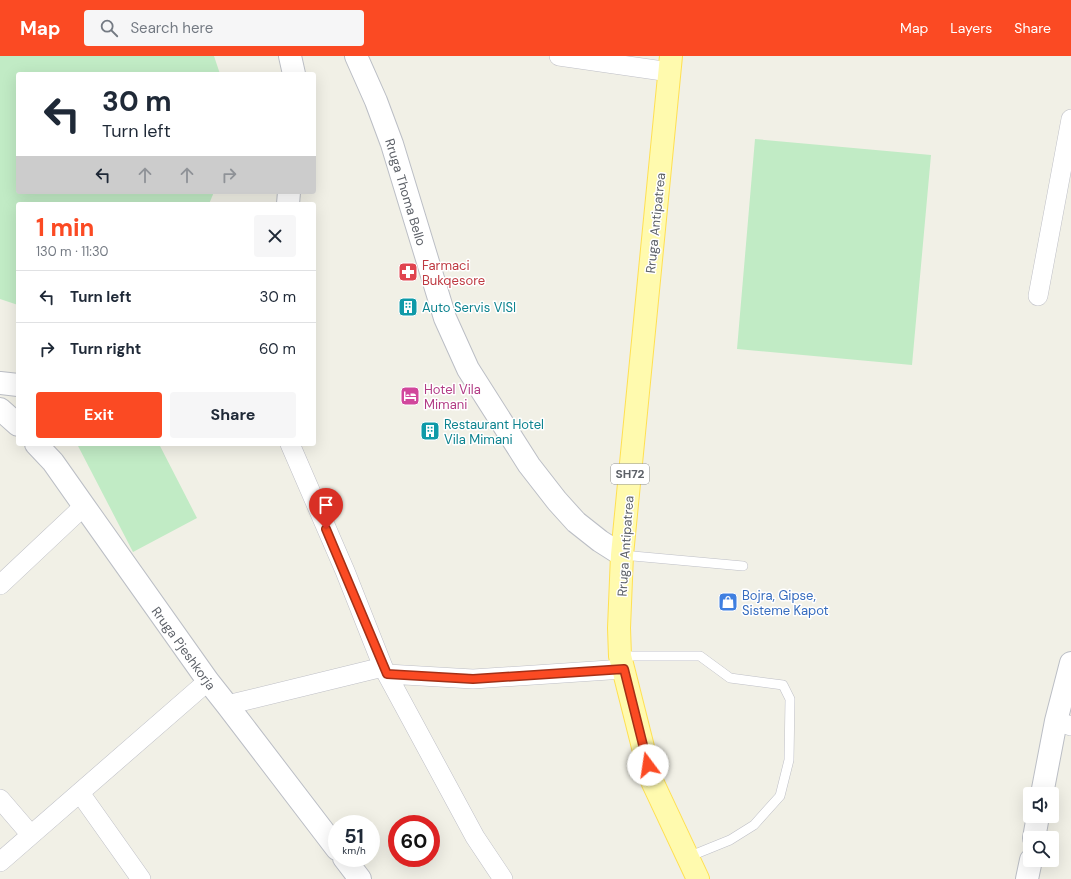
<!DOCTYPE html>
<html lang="en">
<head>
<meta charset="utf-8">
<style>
	:root { --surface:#fff; --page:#f6f6f7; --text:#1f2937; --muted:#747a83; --line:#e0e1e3; --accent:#fb4a23 }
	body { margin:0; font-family:"DM Sans",sans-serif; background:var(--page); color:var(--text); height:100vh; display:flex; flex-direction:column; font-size:15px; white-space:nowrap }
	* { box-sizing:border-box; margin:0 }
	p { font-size:13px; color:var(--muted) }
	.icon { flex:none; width:22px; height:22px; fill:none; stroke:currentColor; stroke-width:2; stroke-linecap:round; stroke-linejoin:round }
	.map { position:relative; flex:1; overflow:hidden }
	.side { position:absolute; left:16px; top:146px; width:300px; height:244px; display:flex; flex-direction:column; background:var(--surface); border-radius:4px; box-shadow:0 4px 16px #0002 }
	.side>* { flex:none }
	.guide { position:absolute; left:16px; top:16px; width:300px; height:122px; border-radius:4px; box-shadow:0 4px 16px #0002; background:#fff; color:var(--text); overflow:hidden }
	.buttons { position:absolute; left:1023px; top:731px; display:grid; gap:8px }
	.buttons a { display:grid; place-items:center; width:36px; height:36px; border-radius:4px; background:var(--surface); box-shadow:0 4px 16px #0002; font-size:20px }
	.speed { position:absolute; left:328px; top:759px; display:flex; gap:8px; font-size:20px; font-weight:700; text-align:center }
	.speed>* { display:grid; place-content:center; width:52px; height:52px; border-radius:50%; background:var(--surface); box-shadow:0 4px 16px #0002; line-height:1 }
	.speed small { font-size:10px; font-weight:400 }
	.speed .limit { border:6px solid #d22; background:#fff; color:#111 }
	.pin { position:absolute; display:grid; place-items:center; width:34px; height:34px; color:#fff; margin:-41px -17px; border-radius:50% 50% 50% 0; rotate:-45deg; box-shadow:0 0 4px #0007 }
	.pin .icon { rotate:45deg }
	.me { position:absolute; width:44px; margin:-22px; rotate:346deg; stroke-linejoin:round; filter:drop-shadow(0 0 3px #0008) }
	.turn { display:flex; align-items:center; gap:14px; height:84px; padding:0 20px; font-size:18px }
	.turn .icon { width:52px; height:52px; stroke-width:2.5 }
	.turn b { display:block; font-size:28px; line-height:34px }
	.lanes { display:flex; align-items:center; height:38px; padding:0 20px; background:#0003; justify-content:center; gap:20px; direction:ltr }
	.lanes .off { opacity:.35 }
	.round { display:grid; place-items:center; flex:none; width:42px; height:42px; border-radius:4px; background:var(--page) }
	.overview { display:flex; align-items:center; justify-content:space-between; height:68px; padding:0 20px }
	h1 { font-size:24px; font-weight:700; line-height:30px; color:var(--accent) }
	.action { display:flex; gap:8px; margin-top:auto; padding:8px 20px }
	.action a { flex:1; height:46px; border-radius:4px; background:var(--accent); color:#fff; font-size:16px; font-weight:700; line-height:46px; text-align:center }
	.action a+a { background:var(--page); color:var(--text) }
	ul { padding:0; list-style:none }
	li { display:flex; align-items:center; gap:12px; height:52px; padding:0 20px; border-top:1px solid var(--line) }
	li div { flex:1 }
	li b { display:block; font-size:15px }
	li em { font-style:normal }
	header { display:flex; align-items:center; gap:24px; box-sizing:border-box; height:56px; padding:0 20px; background:var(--accent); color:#fff }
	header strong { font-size:19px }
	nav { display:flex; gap:22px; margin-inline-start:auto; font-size:14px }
	.search { width:280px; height:36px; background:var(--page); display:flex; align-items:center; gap:10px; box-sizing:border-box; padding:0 14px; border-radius:4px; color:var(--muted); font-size:15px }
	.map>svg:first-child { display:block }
	.green { fill:#c1ebc5 }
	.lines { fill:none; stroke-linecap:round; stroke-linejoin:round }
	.lane-casing { stroke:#bebfc6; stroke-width:10 }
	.street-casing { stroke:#bebfc6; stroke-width:20 }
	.secondary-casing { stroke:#bbbec5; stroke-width:24 }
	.primary-casing { stroke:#ffe052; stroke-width:24 }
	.lane { stroke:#fff; stroke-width:9 }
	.street { stroke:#fff; stroke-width:19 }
	.secondary { stroke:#fff; stroke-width:22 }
	.primary { stroke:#fffaae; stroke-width:22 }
	.route-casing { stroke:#a33017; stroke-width:10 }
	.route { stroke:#fb4a23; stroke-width:7 }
	.labels { text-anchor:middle; stroke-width:3; stroke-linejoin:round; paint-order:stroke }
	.shield { fill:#fff; stroke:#8e9095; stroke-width:1 }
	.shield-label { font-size:12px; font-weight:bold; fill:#5d6168 }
	.street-label { font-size:13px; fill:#5d6168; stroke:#fff }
	.health-label { font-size:13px; fill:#be3a42; stroke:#fff; text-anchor:start }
	.culture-label { font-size:13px; fill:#0d838f; stroke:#fff; text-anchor:start }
	.hotel-label { font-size:13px; fill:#b23c85; stroke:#fff; text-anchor:start }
	.shop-label { font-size:13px; fill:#366cbe; stroke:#fff; text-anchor:start }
</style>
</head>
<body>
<header>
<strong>Map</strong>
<div class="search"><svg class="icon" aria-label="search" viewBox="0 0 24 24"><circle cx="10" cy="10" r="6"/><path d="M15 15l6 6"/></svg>Search here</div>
<nav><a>Map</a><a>Layers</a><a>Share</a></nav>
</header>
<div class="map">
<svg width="1071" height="823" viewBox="0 0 1071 823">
	<rect width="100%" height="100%" fill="#f1f0e6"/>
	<path class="green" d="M0,0H214L220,18H18V136H214L209,148H18V249L0,243Z
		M755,83L931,99L912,309L737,293Z
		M77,388H159L197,462L133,496Z"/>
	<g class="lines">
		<g class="lane-casing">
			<path id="lane" d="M622,499L743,510
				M620,600H700L730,622L783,629L790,643L789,704L780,740L754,769L730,784L688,801"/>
		</g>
		<g class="street-casing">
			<path id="street" d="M559,0L670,16
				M1038,240L1071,63
				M290,388L345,515L383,611L475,781L503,823
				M0,529L84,450
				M387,618L473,623L624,613
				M227,649L383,611
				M1056,665L1071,670
				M80,737L141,823
				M0,743L31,779
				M0,806L208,625"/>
		</g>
		<g class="secondary-casing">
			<path id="secondary" d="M290,0L294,18
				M356,0L376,45L392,88L445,262L468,313L529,409L557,445L576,466L600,485L622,499
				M288,148L289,136
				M0,327L18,329
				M0,353L18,369
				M36,388L53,406L84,450L208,625L227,649L337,793
				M1042,738L1056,665L1071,607
				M1034,782L1038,760
				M344,802L360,823
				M1027,823L1031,804"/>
		</g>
		<g class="primary-casing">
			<path id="primary" d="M671,0L622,499L619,572L620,600L651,723L698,823"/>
		</g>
		<use href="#lane" class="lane"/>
		<use href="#street" class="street"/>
		<use href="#secondary" class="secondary"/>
		<use href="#primary" class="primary"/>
	</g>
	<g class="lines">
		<g class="route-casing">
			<path id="route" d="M326,473L387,618L473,623L624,613L648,709"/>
		</g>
		<use href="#route" class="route"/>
	</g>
	<defs>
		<g id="pharmacy-square" transform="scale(1)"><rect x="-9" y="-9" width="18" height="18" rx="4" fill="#e0444e" stroke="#fff"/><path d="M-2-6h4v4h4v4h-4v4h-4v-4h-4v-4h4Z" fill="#fff"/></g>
		<g id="building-square" transform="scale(1)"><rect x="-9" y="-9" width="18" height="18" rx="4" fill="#0f9aa8" stroke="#fff"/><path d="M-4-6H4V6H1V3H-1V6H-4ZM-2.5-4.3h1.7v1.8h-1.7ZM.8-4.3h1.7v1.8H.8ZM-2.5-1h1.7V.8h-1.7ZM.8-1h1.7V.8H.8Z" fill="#fff"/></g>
		<g id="hotel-square" transform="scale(1)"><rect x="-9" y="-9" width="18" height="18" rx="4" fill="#d1479c" stroke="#fff"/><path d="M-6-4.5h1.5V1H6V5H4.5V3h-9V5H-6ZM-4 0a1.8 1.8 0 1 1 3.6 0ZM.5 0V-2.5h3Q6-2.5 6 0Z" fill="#fff"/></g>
		<g id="shop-square" transform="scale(1)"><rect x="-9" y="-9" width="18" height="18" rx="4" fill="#3f7fe0" stroke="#fff"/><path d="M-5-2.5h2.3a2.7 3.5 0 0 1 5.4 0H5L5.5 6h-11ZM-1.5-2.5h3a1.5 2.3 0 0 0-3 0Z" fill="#fff"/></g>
	</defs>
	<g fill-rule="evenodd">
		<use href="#pharmacy-square" x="408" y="216"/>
		<use href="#building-square" x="408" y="251"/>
		<use href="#hotel-square" x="410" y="340"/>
		<use href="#building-square" x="430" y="375"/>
		<use href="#shop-square" x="728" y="546"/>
	</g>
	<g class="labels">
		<rect class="shield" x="611" y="408" width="38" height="20" rx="3"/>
		<g class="shield-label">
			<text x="630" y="422">SH72</text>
		</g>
		<g class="street-label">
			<text transform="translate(406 136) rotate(73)" y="5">Rruga Thoma Bello</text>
			<text transform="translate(655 167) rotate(-84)" y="5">Rruga Antipatrea</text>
			<text transform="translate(625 490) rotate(-86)" y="5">Rruga Antipatrea</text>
			<text transform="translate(184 592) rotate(54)" y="5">Rruga Pjeshkorja</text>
		</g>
		<g class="health-label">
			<text x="422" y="214">Farmaci<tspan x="422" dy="15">Bukqesore</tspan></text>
		</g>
		<g class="culture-label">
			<text x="422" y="256">Auto Servis VISI</text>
			<text x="444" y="373">Restaurant Hotel<tspan x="444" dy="15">Vila Mimani</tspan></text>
		</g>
		<g class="hotel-label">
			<text x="424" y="338">Hotel Vila<tspan x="424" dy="15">Mimani</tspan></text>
		</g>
		<g class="shop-label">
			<text x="742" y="544">Bojra, Gipse,<tspan x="742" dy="15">Sisteme Kapot</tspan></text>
		</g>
	</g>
</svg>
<div class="buttons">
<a><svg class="icon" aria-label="sound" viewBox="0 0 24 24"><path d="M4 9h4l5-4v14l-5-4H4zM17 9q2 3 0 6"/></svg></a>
<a><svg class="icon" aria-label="search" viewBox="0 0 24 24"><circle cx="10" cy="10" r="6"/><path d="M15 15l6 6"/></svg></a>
</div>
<div class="speed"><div>51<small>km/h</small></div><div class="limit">60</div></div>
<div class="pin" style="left:326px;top:473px;background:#d93025"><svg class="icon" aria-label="arrive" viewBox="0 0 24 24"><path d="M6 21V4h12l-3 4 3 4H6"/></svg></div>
<svg class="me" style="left:648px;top:709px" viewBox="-20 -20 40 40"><circle r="19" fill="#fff"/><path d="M0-13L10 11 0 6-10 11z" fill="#fb4a23"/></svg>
<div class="guide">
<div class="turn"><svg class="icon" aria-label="left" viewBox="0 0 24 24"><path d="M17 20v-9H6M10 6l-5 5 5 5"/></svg><div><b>30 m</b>Turn left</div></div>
<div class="lanes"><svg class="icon" aria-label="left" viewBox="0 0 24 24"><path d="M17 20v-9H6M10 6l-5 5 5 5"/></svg><svg class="icon off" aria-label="ahead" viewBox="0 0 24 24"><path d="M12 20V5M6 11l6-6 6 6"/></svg><svg class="icon off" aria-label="ahead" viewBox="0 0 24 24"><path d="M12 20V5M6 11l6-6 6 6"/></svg><svg class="icon off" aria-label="right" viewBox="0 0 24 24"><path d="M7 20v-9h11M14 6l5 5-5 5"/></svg></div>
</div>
<section class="side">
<div class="overview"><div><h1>1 min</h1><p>130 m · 11:30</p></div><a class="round"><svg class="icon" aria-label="close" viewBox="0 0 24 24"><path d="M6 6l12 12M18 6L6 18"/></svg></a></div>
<ul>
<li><svg class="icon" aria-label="left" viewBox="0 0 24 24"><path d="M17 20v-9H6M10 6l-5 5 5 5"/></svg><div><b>Turn left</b></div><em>30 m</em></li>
<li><svg class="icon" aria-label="right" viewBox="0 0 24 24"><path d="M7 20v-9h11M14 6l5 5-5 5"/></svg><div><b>Turn right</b></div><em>60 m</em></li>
</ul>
<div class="action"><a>Exit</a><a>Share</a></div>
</section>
</div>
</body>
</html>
